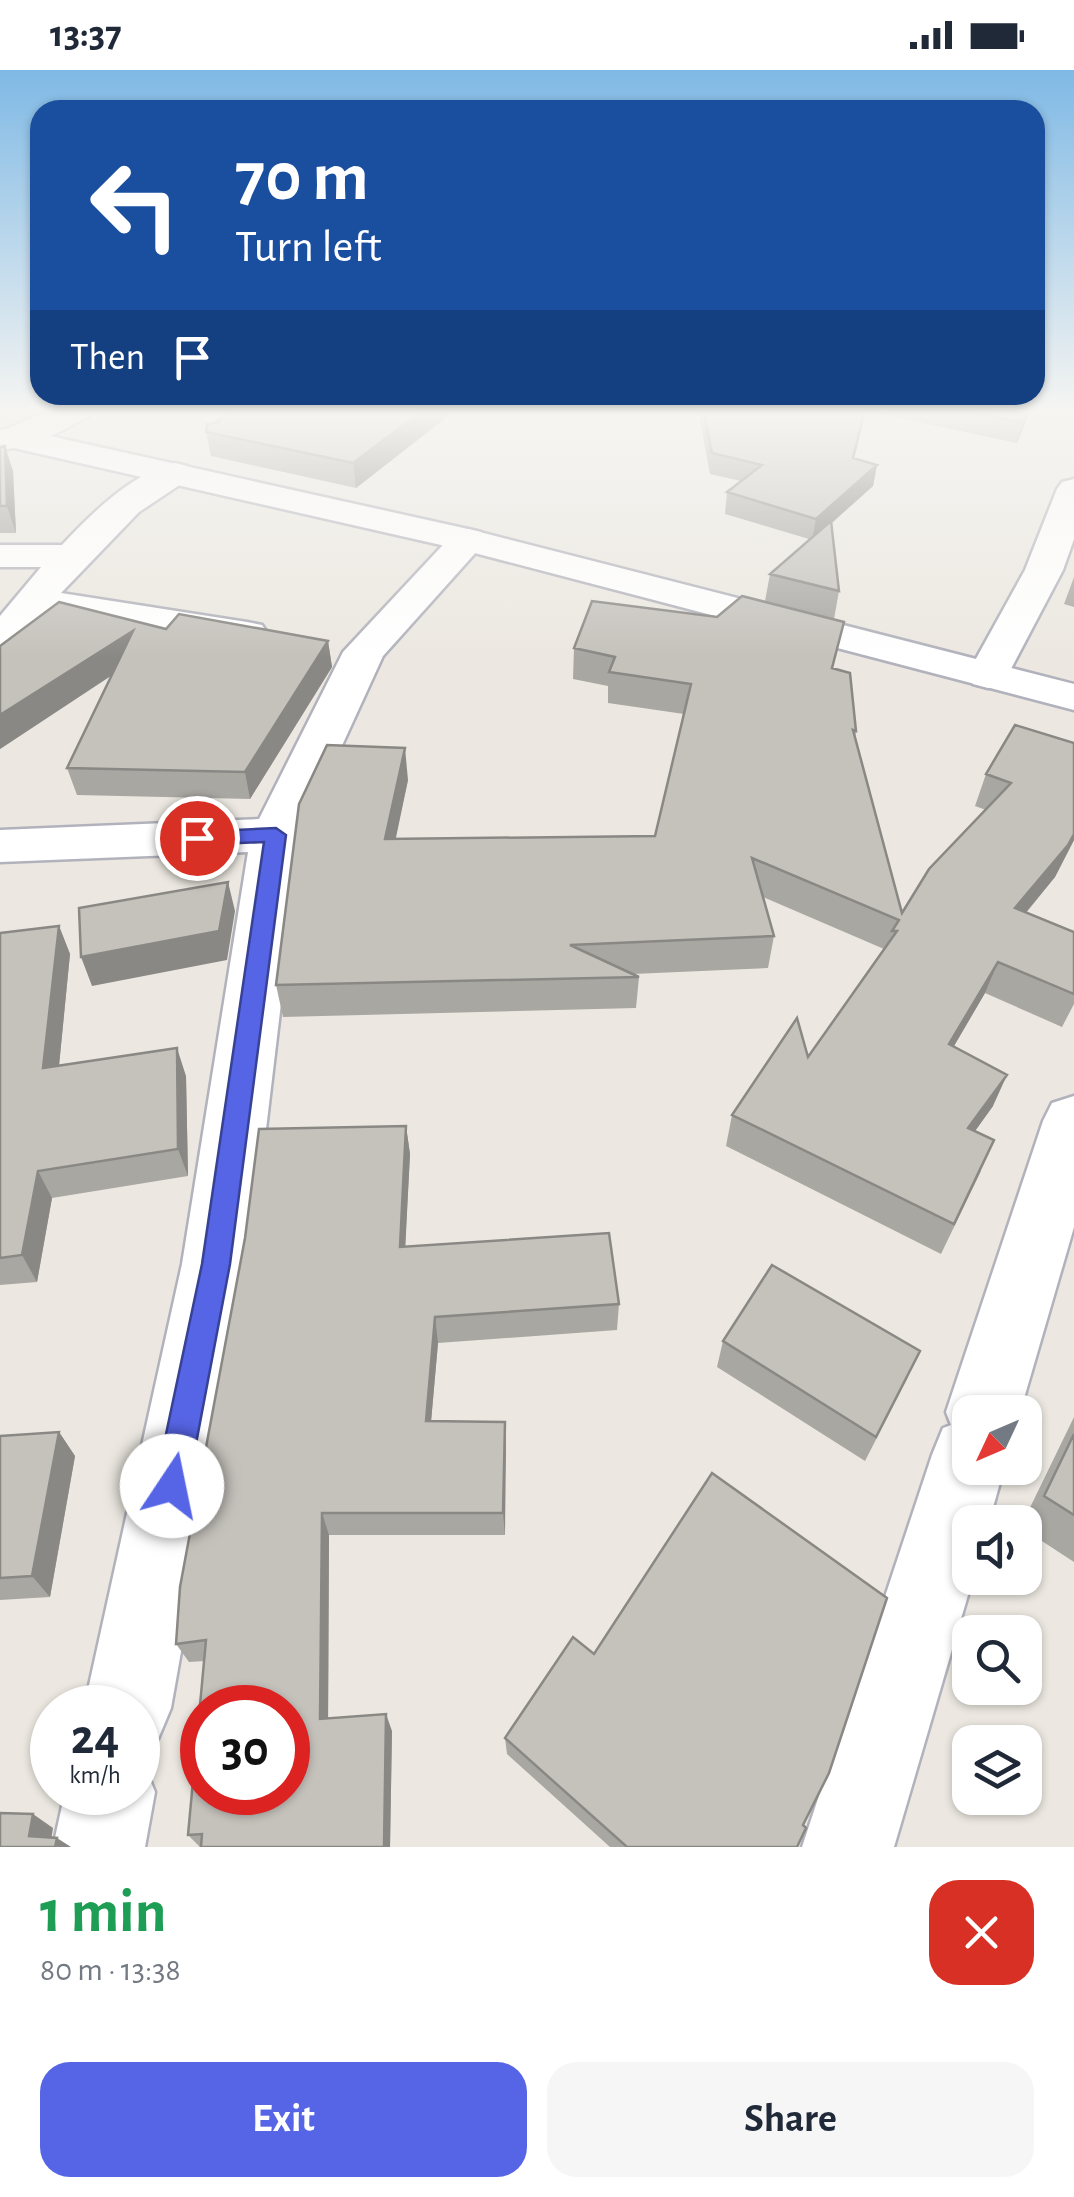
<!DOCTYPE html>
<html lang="en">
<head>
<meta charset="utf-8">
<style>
	:root { --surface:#fff; --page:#f6f6f7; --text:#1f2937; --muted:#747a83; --accent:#5665e5 }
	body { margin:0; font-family:"Alegreya Sans",sans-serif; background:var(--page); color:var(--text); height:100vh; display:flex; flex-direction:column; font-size:38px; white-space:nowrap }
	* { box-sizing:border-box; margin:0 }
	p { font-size:32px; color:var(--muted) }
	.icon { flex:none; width:55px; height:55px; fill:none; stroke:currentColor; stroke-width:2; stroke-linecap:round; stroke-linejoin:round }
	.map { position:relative; height:1777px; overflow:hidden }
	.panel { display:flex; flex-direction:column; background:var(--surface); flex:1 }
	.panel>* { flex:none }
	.hud { position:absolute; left:30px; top:30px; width:1015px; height:305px; border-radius:30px; box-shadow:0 2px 8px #0004; background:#1a4fa0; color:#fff; overflow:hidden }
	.needle { width:65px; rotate:226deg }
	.controls { position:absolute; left:952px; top:1325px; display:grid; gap:20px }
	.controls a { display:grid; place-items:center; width:90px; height:90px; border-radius:20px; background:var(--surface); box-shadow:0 2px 8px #0004; font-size:50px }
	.speed { position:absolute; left:30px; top:1615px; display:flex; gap:20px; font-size:50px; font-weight:700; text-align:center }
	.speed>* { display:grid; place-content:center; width:130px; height:130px; border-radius:50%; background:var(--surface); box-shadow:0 2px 8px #0004; line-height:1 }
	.speed small { font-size:25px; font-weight:400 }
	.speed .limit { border:15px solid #d22; background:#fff; color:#111 }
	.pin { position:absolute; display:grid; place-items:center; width:85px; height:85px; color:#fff; margin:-42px; border:5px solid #fff; border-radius:50%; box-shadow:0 2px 10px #0007 }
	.me { position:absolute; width:110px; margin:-55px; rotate:11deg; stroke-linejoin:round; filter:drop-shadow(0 0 8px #0008) }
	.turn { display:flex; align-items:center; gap:35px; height:210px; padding:0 40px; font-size:45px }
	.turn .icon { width:130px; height:130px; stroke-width:2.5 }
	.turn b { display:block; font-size:70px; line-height:85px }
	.then { display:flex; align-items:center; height:95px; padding:0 40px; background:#0003; gap:20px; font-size:38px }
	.round { display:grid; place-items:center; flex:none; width:105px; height:105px; border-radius:30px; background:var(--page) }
	.head { display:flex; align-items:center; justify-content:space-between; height:170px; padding:0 40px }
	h1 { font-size:60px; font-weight:700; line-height:75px; color:#1e9e55 }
	.primary-button { display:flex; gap:20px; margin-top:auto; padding:20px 40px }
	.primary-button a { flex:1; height:115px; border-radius:30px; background:var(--accent); color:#fff; font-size:40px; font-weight:700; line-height:115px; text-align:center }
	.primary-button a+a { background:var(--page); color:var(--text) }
	.status { display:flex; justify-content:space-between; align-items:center; height:70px; padding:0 50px; background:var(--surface); direction:ltr }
	.status svg { height:28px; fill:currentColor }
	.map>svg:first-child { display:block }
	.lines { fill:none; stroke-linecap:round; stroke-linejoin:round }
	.street-casing { stroke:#b1b2bb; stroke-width:5 }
	.secondary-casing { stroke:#b1b2bb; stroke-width:5 }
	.street { fill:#fff; fill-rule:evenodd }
	.secondary { fill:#fff; fill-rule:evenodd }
	.wall { fill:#a9a7a2 }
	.shaded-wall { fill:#8a8884 }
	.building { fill:#c5c2bc; stroke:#8a8884; stroke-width:2.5; fill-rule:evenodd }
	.route { fill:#5665e5; stroke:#384295; stroke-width:2.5 }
</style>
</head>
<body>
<div class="status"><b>13:37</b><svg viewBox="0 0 49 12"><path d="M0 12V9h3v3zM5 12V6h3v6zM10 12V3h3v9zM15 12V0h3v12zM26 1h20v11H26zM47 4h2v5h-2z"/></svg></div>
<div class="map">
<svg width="1074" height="1777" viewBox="0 0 1074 1777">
	<rect width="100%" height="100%" fill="#ece8e1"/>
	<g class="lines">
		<g class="street-casing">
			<path id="street" d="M52,339H94L90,346C67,356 23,388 0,371L2,361Z
				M175,393L187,396L192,403L187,410L139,442L61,523L247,552L262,555L268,564L262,573L247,576L44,544L15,582L0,585V546L41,497H0V475H62C92,443 131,404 175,393Z
				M1074,409V469L1063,500L1003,614L988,618L973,614L967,605L1025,500L1057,419L1062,412Z
				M468,459L481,462L487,470L383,586L301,765L250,1194L171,1638L158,1669L138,1677V1638H84L182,1194L248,782L0,792V760L259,749L343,582L455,462Z
				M1074,1026V1157L1020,1342H970V1398H1004L989,1452H970L973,1508L894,1777H802L932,1385L943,1358L951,1355L946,1342L1043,1051L1052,1033Z
				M138,1688L142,1690L155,1722L145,1777H53L65,1722H138Z"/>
		</g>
		<g class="secondary-casing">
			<path id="secondary" d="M14,358L468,459L1074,614V640L463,480L14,378L0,380V360Z"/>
		</g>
		<use href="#street" class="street"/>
		<use href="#secondary" class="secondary"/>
	</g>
	<path class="wall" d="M223,339H457L356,418L211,386L206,362L217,353V351L224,346Z
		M698,339H1031L1017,373L866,341L854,388L877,395L873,416L832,453L839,521L834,549L765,531L770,504L809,469L725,444L727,422L741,411L710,404Z
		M0,377L13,401L16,463H0Z
		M1074,507V537L1064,534Z
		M166,559L328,571L332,597L250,729L77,725L67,698L111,606L0,679V576Z
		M574,578L834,598L856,661L855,668L902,843L986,740L975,736L986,704L1074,673V770L1055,807L1026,843L1074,862V934L1062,957L985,923L954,976L993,1036L975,1061L981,1101L941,1184L726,1076L732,1045L808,987L884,879L763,827L774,866L768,898L633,904L639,907L636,938L283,947L276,915L408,710L395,769L655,766L684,644L608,633V616L573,609Z
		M59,856L70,884L59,996L186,1006L188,1106L52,1128L37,1212L0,1215V863Z
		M406,1056L410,1084L405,1176L619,1234L617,1260L438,1273L431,1351L505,1352V1465H329L328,1649L392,1661L390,1777H200L188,1765L205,1591L189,1592L176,1574Z
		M723,1271L908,1307L865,1391L717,1297Z
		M1074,1347V1492L1025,1460V1452H1023Z
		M59,1362L75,1386L50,1527L0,1530V1366Z
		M505,1668L803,1755L797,1777H610L507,1684Z"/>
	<path class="shaded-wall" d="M425,339H457L356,418L353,393Z
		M1029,339H1031L1017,373L1023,353Z
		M5,376L13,401L16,463L7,436Z
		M877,395L873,416L812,470L816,449Z
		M133,561L139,587L0,679V645Z
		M328,571L332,597L250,729L245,702Z
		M405,678L408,710L389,801L385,769Z
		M1074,764V770L1055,807L1003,870L1015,838Z
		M228,812L235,841L227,890L92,916L81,887Z
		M59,856L70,884L56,1026L43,998Z
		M998,892L985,923L937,1005L949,974Z
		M177,978L186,1006L188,1106L178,1079Z
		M1007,1005L993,1036L955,1089L968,1058Z
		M406,1056L410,1084L404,1203L400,1177Z
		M38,1101L52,1128L37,1212L22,1185Z
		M435,1247L438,1273L429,1375L426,1351Z
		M505,1352L506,1376L505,1465L503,1443Z
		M59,1362L75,1386L50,1527L32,1506Z
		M322,1443L329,1465L328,1666L320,1649Z
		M386,1644L392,1661L390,1777H384Z
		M33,1744L53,1758L50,1777L29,1766Z
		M57,1768L71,1777H55Z"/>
	<path class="building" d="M234,339H425L353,393L206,362L207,354L221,352L217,351Z
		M703,339H865L853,388L877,395L816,449L727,422L762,395L712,383Z
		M959,339H1029L1023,353Z
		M5,376L7,436H0V377Z
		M831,451L839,521L770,504Z
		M742,526L844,552L832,598L850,603L856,661L853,660L902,843L929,799L1011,713L986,704L1015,655L1074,673V764L1068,775L1015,838L1074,862V924L998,892L949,974L1007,1005L968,1058L994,1070L954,1154L732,1045L797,948L808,987L897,861H892L899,850L752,788L774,866L570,875L639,907L276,915L299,734L327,675L405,678L385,769L655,766L691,614L609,602L615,587L574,578L592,531L717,547Z
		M59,532L166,559L179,544L328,571L245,702L67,698L133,561L0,645V576Z
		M228,812L219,861L81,887L79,838Z
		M59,856L43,998L177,978L178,1079L38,1101L22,1185L0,1188V863Z
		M406,1056L400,1177L609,1163L619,1234L435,1247L426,1351L505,1352L503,1443H322L320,1649L386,1644L384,1777H201L202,1764L188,1765L206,1570L176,1574L180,1517L245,1168L259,1059ZM202,1638H288V1722H202Z
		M772,1195L920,1281L876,1367L723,1271Z
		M59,1362L32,1506L0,1508V1366Z
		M1074,1364V1445L1044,1426Z
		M712,1403L887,1528L829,1703L803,1755L806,1758L797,1777H627L505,1668L573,1567L594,1584Z
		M0,1743L33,1744L29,1766L57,1768L55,1777H0Z"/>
	<linearGradient id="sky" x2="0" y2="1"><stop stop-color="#7fb9e5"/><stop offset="0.58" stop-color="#f6f5f2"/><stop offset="1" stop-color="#f6f5f2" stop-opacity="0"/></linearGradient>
	<rect width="1074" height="588" fill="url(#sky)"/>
	<path class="route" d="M276,758L286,765L230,1194L188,1416L183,1427L172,1432L160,1427L155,1416L202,1194L264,772L197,775L187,768L197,762Z"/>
</svg>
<div class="controls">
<a><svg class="needle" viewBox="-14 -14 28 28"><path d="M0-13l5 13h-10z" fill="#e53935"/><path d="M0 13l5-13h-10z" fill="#747a83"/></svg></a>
<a><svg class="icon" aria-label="sound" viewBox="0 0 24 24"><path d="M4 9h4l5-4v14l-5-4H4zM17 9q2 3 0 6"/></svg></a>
<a><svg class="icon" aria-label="search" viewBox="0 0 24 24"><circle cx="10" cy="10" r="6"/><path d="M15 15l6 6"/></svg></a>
<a><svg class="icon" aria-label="layers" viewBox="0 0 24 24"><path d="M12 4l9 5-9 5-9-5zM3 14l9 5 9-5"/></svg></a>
</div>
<div class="speed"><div>24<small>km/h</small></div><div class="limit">30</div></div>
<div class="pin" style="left:197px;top:768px;background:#d93025"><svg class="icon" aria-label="arrive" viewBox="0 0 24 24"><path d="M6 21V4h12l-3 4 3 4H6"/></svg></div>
<svg class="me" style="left:172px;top:1416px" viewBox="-20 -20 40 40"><circle r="19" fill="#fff"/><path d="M0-13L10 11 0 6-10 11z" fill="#5665e5"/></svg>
<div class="hud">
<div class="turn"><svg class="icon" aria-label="left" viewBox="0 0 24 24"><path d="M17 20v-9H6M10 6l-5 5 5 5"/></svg><div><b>70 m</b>Turn left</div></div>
<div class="then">Then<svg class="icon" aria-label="arrive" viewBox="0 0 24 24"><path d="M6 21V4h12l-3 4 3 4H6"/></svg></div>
</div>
</div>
<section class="panel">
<div class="head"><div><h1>1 min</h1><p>80 m · 13:38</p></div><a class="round" style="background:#d93025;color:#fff"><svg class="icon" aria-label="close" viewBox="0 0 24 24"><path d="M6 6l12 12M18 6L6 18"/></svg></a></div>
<div class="primary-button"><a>Exit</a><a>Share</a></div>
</section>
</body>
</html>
